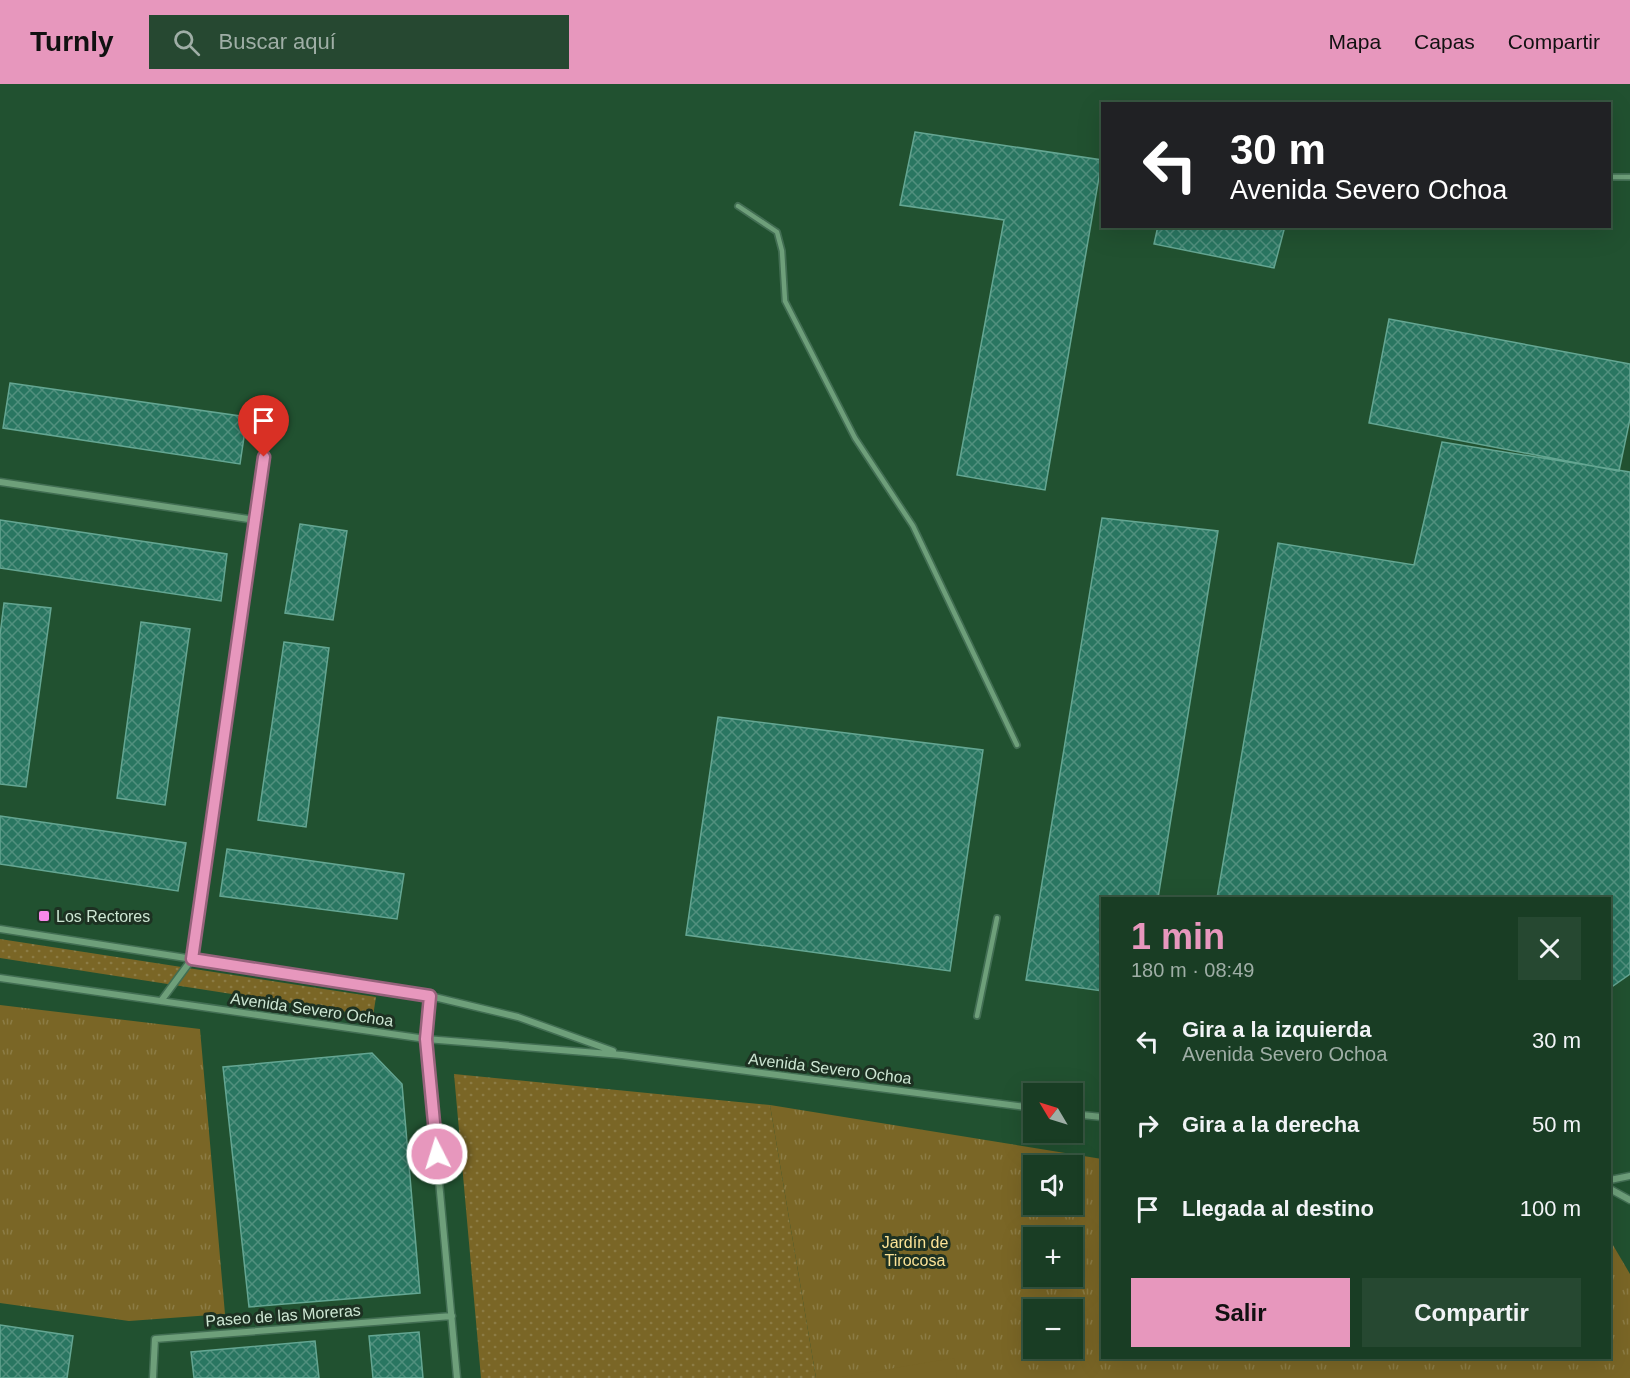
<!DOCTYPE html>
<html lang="es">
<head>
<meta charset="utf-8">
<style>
	:root { --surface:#193d24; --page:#264831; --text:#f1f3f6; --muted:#9faea6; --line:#375641; --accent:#e797bd }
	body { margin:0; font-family:Helvetica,sans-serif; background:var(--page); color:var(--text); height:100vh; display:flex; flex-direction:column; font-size:22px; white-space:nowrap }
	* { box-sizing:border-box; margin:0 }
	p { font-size:20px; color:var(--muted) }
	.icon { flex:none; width:33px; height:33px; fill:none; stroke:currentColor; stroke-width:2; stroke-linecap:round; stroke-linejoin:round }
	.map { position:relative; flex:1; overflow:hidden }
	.drawer { position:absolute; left:1101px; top:813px; width:510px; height:462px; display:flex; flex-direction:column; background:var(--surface); border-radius:0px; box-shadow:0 6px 24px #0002,0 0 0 2px var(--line) }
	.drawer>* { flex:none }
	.top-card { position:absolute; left:1101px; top:18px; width:510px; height:126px; border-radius:0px; box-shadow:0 6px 24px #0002,0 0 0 2px var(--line); background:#202124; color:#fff; overflow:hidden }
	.needle { width:39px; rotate:308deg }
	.fabs { position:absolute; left:1023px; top:999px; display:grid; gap:12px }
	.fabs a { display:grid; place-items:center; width:60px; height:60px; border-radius:0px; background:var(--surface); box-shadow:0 6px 24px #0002,0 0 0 2px var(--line); font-size:30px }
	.pin { position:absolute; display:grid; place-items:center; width:51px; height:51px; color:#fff; margin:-62px -26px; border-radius:50% 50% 50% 0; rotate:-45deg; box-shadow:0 0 6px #0007 }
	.pin .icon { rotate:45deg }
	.me { position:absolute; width:66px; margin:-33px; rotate:355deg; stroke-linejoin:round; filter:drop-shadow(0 0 4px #0008) }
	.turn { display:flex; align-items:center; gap:21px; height:126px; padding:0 30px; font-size:27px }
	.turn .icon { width:78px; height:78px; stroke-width:2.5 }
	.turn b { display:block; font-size:42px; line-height:51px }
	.round { display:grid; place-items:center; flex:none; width:63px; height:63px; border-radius:0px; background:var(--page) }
	.headline { display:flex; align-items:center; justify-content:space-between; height:102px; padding:0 30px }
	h1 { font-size:36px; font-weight:700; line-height:45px; color:var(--accent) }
	.primary-button { display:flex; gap:12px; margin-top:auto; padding:12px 30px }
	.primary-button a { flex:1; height:69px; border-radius:0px; background:var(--accent); color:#111; font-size:24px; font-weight:700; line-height:69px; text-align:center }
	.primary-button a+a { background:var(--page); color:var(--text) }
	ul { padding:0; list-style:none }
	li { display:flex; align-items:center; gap:18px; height:84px; padding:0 30px }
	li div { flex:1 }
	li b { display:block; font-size:22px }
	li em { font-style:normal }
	header { display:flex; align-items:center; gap:36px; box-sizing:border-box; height:84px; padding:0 30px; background:var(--accent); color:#111 }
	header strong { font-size:28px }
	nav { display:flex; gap:33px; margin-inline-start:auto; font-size:21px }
	.search { width:420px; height:54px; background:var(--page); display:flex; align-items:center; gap:15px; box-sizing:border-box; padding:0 21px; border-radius:0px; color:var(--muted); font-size:22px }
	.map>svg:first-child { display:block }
	.grass { fill:url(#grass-dots) }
	.park { fill:url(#park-tufts); fill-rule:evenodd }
	.pitch { fill:#7a6626 }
	.building { fill:url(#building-cross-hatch); stroke:#64a692; stroke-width:1.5 }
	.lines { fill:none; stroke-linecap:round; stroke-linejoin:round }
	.service-casing { stroke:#426e53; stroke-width:8 }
	.minor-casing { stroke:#426e53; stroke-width:9 }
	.service { stroke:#6e9f7a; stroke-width:4.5 }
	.minor { stroke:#6e9f7a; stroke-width:6 }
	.route-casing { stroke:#96627b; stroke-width:15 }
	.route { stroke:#e797bd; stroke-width:10 }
	.poi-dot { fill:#f888ea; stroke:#1d3122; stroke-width:2 }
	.labels { text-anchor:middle; stroke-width:6; stroke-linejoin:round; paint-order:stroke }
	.poi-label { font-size:16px; fill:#cde6d3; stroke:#1d3122; text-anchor:start }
	.street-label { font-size:16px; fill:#cde6d3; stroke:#1d3122 }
	.park-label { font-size:16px; fill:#fce396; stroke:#1d3122 }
</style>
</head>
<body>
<header>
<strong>Turnly</strong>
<div class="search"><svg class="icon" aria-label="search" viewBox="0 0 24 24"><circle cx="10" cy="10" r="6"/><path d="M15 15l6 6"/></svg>Buscar aquí</div>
<nav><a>Mapa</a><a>Capas</a><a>Compartir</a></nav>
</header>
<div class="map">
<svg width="1630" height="1294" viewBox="0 0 1630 1294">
	<defs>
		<pattern id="grass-dots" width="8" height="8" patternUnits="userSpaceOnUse" patternTransform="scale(1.5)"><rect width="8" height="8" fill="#7a6626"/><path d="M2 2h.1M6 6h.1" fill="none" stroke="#8c7c45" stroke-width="1.8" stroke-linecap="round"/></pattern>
		<pattern id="park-tufts" width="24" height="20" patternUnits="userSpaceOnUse" patternTransform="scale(1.5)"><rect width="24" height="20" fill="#7a6626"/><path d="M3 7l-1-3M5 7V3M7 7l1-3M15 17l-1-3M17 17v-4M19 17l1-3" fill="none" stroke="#8c7c45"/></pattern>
		<pattern id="building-cross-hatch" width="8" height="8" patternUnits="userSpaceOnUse" patternTransform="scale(1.5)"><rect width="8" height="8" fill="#297661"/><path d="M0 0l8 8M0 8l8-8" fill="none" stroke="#51907e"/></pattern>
	</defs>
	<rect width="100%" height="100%" fill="#215130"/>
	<path class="grass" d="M0,855L376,913L373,932L0,874Z
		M454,990L770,1021L816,1294H481Z"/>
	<path class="park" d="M0,921L200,945L225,1230L129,1237L0,1219Z
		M770,1021L1102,1075V1274H1610V1156L1630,1190V1294H816ZM1034,1082H1072V1120H1034ZM1034,1154H1072V1192H1034ZM1034,1226H1072V1264H1034Z"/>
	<path class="pitch" d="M954,1274L957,1294H841V1293Z"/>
	<path class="building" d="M915,48L1102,76L1045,406L957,391L1004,136L900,121Z
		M1158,142H1285L1274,184L1154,160Z
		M1389,235L1630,280V335L1619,387L1369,339Z
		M10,299L247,333L240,380L3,344Z
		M1442,358L1630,388V890L1610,904V814H1217L1278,459L1414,481Z
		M1102,434L1218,447L1158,814H1102V907L1026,896Z
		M0,436L227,470L221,517L0,484Z
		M300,440L347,447L333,536L285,529Z
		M4,519L51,524L26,703L0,700V551Z
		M141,538L190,545L165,721L117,714Z
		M284,558L329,564L306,743L258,736Z
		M718,633L983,666L950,887L686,851Z
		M0,732L186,759L178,807L0,780Z
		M227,765L404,790L397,835L220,812Z
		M372,969L402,1000L420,1209L249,1223L223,983Z
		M0,1241L73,1252L67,1294H0Z
		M419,1248L423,1294H373L369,1252Z
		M315,1257L319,1294H194L191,1268Z"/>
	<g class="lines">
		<g class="service-casing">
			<path id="service" d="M1610,93H1630
				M738,122L777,148L782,167L785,217L855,354L913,442L1017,661
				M977,932L997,834"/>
		</g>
		<g class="minor-casing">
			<path id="minor" d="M0,398L255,436
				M0,845L430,912L518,933L613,967
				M0,894L426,955L622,971L1034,1024
				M430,912L426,955L457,1294
				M161,917L192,875L270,331
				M1072,1030L1102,1033
				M1610,1096L1630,1092
				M1610,1105L1630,1116
				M153,1294L155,1255L452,1232"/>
		</g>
		<use href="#service" class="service"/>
		<use href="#minor" class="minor"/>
	</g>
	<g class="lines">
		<g class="route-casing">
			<path id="route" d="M264,373L192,875L430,912L426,955L437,1070"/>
		</g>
		<use href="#route" class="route"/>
	</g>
	<rect class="poi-dot" x="38" y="826" width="12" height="12" rx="3"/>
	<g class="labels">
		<g class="poi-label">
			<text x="56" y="838">Los Rectores</text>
		</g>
		<g class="street-label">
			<text transform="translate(312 925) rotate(8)" y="6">Avenida Severo Ochoa</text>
			<text transform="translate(830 984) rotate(7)" y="6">Avenida Severo Ochoa</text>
			<text transform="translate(283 1231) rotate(-4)" y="6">Paseo de las Moreras</text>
		</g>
		<g class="park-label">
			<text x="915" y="1164">Jardín de<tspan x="915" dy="18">Tirocosa</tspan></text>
		</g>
	</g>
</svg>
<div class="fabs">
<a><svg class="needle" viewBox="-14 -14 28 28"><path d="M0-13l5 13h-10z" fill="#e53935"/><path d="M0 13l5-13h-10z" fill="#9faea6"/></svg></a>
<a><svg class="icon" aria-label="sound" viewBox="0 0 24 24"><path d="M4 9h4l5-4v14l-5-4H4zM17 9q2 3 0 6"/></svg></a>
<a>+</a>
<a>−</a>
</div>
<div class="pin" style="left:264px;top:373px;background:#d93025"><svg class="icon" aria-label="arrive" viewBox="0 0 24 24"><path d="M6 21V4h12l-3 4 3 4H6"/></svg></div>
<svg class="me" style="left:437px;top:1070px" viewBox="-20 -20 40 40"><circle r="17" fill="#e797bd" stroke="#fff" stroke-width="3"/><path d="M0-11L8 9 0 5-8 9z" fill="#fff"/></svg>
<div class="top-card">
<div class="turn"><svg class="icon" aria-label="left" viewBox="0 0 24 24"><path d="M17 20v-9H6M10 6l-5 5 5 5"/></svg><div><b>30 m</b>Avenida Severo Ochoa</div></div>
</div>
<section class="drawer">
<div class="headline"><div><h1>1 min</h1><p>180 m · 08:49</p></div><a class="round"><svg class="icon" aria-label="close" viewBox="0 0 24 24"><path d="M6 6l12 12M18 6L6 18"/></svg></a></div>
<ul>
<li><svg class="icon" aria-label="left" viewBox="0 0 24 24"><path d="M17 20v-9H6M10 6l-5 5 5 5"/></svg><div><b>Gira a la izquierda</b><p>Avenida Severo Ochoa</p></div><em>30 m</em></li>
<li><svg class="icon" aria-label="right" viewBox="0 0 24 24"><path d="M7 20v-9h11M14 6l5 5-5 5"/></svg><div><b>Gira a la derecha</b></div><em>50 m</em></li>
<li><svg class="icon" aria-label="arrive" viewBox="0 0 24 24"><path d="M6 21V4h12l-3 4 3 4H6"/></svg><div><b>Llegada al destino</b></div><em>100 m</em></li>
</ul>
<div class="primary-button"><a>Salir</a><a>Compartir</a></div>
</section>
</div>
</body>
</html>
